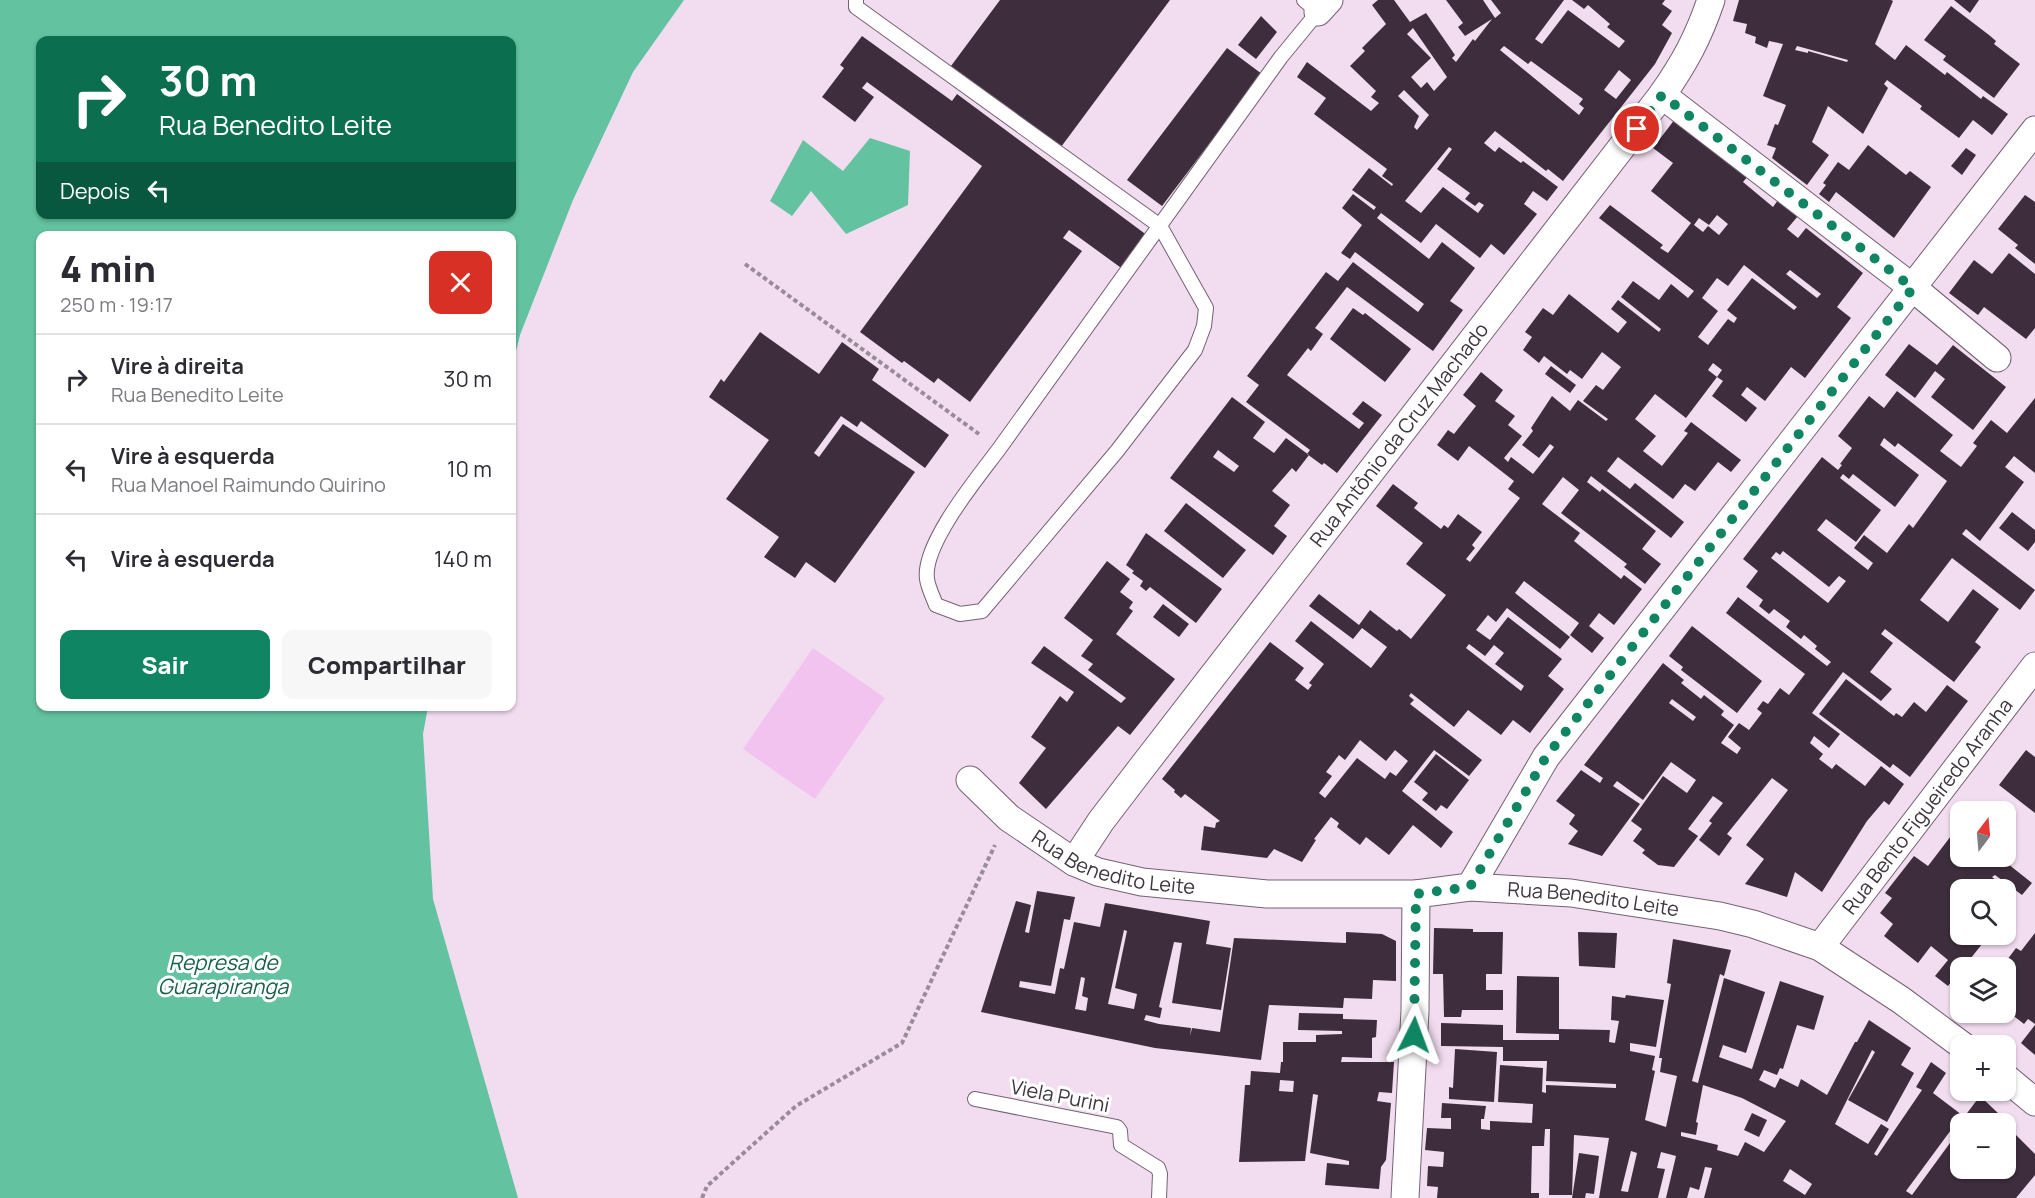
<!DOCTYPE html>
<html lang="pt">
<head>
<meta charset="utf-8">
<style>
	:root { --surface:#fff; --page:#f7f7f7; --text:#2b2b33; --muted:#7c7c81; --line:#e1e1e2; --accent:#108564 }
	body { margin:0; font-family:Manrope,sans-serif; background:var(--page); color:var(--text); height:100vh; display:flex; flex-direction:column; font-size:22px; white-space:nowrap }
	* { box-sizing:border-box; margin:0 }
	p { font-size:20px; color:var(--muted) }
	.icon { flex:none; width:33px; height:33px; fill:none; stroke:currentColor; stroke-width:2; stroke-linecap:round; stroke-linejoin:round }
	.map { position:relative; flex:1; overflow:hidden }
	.details { position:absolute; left:36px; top:231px; width:480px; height:480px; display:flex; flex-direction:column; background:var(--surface); border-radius:12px; box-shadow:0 2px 4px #0004 }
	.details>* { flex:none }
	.guide { position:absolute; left:36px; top:36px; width:480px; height:183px; border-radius:12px; box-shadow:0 2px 4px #0004; background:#0b6e4f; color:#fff; overflow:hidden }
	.needle { width:39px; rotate:16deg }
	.controls { position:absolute; left:1950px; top:801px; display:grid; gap:12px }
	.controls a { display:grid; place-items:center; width:66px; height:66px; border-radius:12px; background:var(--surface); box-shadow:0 2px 4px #0004; font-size:30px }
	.pin { position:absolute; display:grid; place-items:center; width:51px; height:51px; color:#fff; margin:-26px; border:3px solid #fff; border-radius:50%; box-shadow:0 2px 6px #0007 }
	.me { position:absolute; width:66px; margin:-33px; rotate:3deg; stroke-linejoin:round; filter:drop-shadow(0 0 4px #0008) }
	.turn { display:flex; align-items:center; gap:21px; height:126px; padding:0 24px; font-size:27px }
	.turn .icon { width:78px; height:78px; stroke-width:2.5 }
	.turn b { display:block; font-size:42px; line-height:51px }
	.then { display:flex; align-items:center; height:57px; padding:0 24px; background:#0003; gap:12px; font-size:22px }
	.round { display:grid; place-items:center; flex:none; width:63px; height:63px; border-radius:12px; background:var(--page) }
	.overview { display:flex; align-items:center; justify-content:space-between; height:102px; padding:0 24px }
	h1 { font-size:36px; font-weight:800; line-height:45px }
	.button { display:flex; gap:12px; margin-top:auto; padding:12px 24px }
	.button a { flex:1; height:69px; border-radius:12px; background:var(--accent); color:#fff; font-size:24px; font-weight:800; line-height:69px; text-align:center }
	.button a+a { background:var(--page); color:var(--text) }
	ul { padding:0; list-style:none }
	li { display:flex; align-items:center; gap:18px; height:90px; padding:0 24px; border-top:2px solid var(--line) }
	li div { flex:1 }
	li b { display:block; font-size:22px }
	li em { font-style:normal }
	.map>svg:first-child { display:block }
	.green { fill:#f2c3ef }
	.water { fill:#63c29f; fill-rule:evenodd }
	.building { fill:#3e2e3d; fill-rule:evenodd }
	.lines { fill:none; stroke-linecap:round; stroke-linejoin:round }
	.lane-casing { stroke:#746273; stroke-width:16 }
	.street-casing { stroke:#746273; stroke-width:29 }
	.path { stroke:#998b98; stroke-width:4; stroke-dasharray:4.5 3; stroke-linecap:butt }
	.lane { stroke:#fff; stroke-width:14 }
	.street { stroke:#fff; stroke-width:27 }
	.route { stroke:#108564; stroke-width:10; stroke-dasharray:0 18 }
	.labels { text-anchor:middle; stroke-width:6; stroke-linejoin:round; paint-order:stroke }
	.street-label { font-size:20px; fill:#3e363e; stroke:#fff }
	.water-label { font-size:21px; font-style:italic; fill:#18624b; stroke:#fff }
</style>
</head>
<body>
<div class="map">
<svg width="2035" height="1198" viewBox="0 0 2035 1198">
	<rect width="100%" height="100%" fill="#f2ddf0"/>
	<path class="green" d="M813,648L885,698L815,799L743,749Z"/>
	<path class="water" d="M0,0H684L633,72L573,200L520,335L512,367V236H40V706L428,707L423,734L433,899L518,1198H0ZM40,40H512V214H40Z
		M870,138L910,151L908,205L846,234L811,191L792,216L770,201L803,140L843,171Z"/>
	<path class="building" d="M1000,0H1170L1061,147L951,66Z
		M1378,0H1394L1410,22L1426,13L1455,55L1452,58L1456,62L1473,39L1475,41L1492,19L1465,36L1458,27L1463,23L1446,0H1483L1495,18L1501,13L1491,0H1564L1535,39L1542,44L1568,10L1619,48L1625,41L1607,27L1610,24L1588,5L1584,9L1572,0H1665L1662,4L1672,11L1662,25L1672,33L1655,64L1563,181L1548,169L1546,171L1495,131L1484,143L1495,152L1499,147L1521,163L1523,161L1558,187L1547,201L1533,191L1524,204L1537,214L1504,255L1491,244L1480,258L1436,224L1421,243L1381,213L1377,218L1429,259L1442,242L1475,268L1450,301L1463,310L1433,351L1347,287L1315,328L1323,334L1311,351L1308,348L1287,375L1359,429L1364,423L1352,414L1363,401L1382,415L1337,473L1324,463L1322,465L1307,454L1310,450L1246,402L1259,385L1247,376L1326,272L1338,281L1353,262L1418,312L1424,304L1355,252L1350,259L1341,253L1362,225L1342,208L1353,194L1374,210L1376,207L1352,190L1369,168L1392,186L1393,184L1382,176L1387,169L1314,114L1326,98L1297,77L1307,62L1371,111L1379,103L1371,97L1376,91L1350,66L1365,51L1362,48L1386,24L1372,5ZM1413,28L1447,77L1434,91L1427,82L1421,88L1411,77L1431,58L1407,34ZM1504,46L1528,64L1531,61L1583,99L1579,104L1584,108L1579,115L1500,50ZM1619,70L1631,80L1616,99L1604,90ZM1404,90L1429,115L1417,130L1414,127L1419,116L1398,96ZM1449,147L1452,149L1437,169L1470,193L1465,199L1475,206L1479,202L1484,205L1478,213L1443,187L1421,213L1405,201Z
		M1739,0H1891L1893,1L1875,44L1895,60L1906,45L1945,75L1947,72L1981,99L1983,96L2008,114L1992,135L1973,120L1959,138L1920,109L1922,106L1887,80L1884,84L1888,88L1863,134L1828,106L1812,142L1829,155L1807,185L1772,158L1776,148L1767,145L1775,124L1778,125L1786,105L1763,96L1783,44L1769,41L1767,48L1755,43L1756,37L1745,33L1747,24L1733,21ZM1797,46L1848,60L1847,62L1808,51V53L1795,50Z
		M1954,0H1979L1970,13Z
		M1951,6L1989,35L1996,41L1994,44L2020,64L1994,98L1943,60L1946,56L1924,40Z
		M1261,16L1277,32L1256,59L1238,45Z
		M862,36L952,101L957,94L1148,236L1124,270L1069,230L1063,238L1082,251L970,402L938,378L934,383L904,361L902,363L860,332L982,166L867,82L862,88L874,97L855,122L822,97L844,68L840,65Z
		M1227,48L1262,74L1162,206L1127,180Z
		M1675,119L1748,176L1743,182L1773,207L1778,200L1798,216L1787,229L1798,238L1806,228L1863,273L1837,307L1851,318L1805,378L1791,367L1765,401L1747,387L1741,395L1757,408L1746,422L1712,396L1723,381L1717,377L1722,370L1713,363L1708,370L1717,377L1686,418L1655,394L1635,419L1656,436L1643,451L1662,466L1688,433L1684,431L1691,422L1741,460L1731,472L1718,462L1695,491L1685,484L1673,499L1618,457L1607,471L1630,489L1635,483L1684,522L1671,538L1591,476L1587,482L1600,492L1602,489L1656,531L1642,549L1661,564L1645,584L1624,567L1627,564L1561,513L1579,490L1563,477L1542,504L1580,533L1574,541L1621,579L1624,575L1642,589L1614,625L1599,613L1589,626L1604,638L1592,653L1570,635L1579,623L1524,581L1515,593L1570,637L1560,649L1507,608L1496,622L1488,615L1476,630L1490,640L1508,617L1562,659L1548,676L1564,689L1530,733L1513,720L1501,735L1468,710L1454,727L1411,693L1409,696L1414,700L1410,704L1482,760L1469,776L1434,750L1402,791L1453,832L1441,848L1413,825L1389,855L1366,837L1360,845L1337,827L1339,823L1331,817L1314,839L1316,840L1302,862L1274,849L1267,858L1201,850L1204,826L1215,828L1216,823L1220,821L1185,794L1181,798L1174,792L1175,790L1162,779L1270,642L1304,668L1295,680L1308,690L1312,685L1309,683L1324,664L1295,641L1311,621L1371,668L1387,647L1362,628L1353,639L1309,606L1319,594L1359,625L1370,610L1397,631L1399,629L1411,639L1446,595L1406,564L1423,543L1376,506L1393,484L1418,503L1414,508L1441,529L1444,525L1448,528L1458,514L1482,532L1472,545L1475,548L1466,559L1470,562L1520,498L1508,489L1514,481L1469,446L1458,461L1437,445L1448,430L1454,434L1476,406L1463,395L1481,372L1503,390L1495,401L1515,416L1508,425L1522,436L1504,458L1508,462L1511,457L1533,474L1554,447L1550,444L1539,458L1522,445L1533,431L1531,428L1552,396L1570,411L1578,400L1606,421L1608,419L1583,401L1596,385L1603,390L1621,367L1602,352L1582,379L1570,370L1567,374L1544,356L1539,363L1523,350L1532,337L1525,332L1543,308L1553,315L1569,294L1618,333L1627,322L1611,309L1618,300L1659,332L1661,329L1621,297L1633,281L1659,300L1671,284L1688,298L1694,291L1599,218L1610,205L1663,245L1660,248L1668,253L1691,223L1651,191L1673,163L1653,148ZM1717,215L1728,224L1719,235L1708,226L1703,232L1694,225L1699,218L1709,225ZM1744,265L1797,307L1794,310L1752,278L1727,310L1737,318L1734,323L1728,319L1708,345L1698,337L1718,311L1702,298L1717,278L1728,286ZM1790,270L1821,294L1817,298L1786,274ZM1469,644L1485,656L1494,645L1504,653L1495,664L1524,686L1521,691L1466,648ZM1360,740L1386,761L1395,750L1408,761L1396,776L1390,772L1385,779L1357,758L1325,798L1319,793L1332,776L1326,772L1339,755L1345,760Z
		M1868,145L1906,175L1910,171L1931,187L1894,238L1836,192L1829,202L1819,194L1826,185L1823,183L1838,162L1849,170Z
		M1966,148L1976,155L1962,175L1951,166Z
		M2025,195L2035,202V264L2015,248L2018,245L1998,229Z
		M2009,253L2035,274V328L2026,339L1984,307L1978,315L1949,293L1974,260L1992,274Z
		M1353,308L1363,315L1365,313L1411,349L1385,382L1330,339Z
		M760,332L819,374L842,342L879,369L872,380L949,435L925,468L861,421L857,427L841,416L814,453L819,457L843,424L915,472L835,583L806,562L795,578L764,557L779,537L726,499L769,440L709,397L721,379L724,382Z
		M1909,344L1937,365L1953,345L2006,387L1973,430L1931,397L1945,379L1935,371L1915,398L1885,375Z
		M1551,366L1576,385L1570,393L1545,374Z
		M1897,391L1953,435L1940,451L1961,467L1977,446L1973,443L1991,420L2007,433L2035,398V473L2014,456L2005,467L2024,482L1980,541L1966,529L1962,534L2035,590L2020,610L1952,558L1920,600L1948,622L1973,589L1999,609L1975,642L1981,647L1954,682L1885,629L1881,634L1893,643L1870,672L1892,689L1881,701L1843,672L1812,713L1840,734L1829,748L1814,736L1810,743L1823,754L1819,759L1832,769L1836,764L1865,786L1881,766L1904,784L1889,805L1884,801L1867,821L1822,892L1795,872L1787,897L1745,884L1764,859L1746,845L1788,790L1772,778L1727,834L1732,838L1719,856L1699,840L1712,823L1709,821L1723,803L1713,796L1688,829L1698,836L1674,867L1658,865L1642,853L1645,850L1633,841L1642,829L1631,821L1663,776L1687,793L1696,780L1671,762L1643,800L1617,781L1613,786L1640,804L1602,856L1568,844L1578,831L1569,824L1575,815L1556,801L1581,770L1600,783L1603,778L1584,765L1663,663L1684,680L1681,683L1701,699L1704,695L1724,711L1721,715L1734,725L1721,743L1737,754L1741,748L1728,737L1739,723L1749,730L1762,713L1757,709L1763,701L1768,704L1780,688L1789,695L1805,674L1726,613L1738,597L1827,666L1831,662L1815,649L1817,646L1804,635L1801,639L1786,627L1790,621L1774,609L1769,614L1759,606L1763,600L1746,587L1758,571L1743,559L1822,457L1838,470L1842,465L1840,464L1852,448L1838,436L1869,396L1884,408ZM1884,438L1895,447L1898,443L1947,481L1913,528L1909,524L1887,553L1864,535L1854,548L1873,563L1868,570L1817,530L1826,519L1856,542L1881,510L1840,478L1843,474L1849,479L1853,474L1895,507L1919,475L1880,445ZM1783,551L1829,587L1839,576L1846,581L1828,603L1771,558L1776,552L1780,555ZM1672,699L1696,717L1693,721L1669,703Z
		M1232,397L1265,422L1253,438L1274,453L1286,438L1309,455L1296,472L1292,468L1272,491L1290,505L1274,526L1287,536L1273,555L1170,478ZM1218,450L1239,466L1234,472L1213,457Z
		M1186,503L1246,550L1223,578L1164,531Z
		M2012,512L2035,530V542L2028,551L1999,528Z
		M1146,533L1222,589L1196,623L1150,587L1146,591L1140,586L1143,581L1132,573L1134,571L1126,565Z
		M1107,561L1130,579L1120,592L1133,602L1129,608L1133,611L1116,634L1175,679L1130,735L1118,726L1046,809L1019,783L1046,748L1031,737L1060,696L1067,702L1074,692L1031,663L1044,646L1121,703L1126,698L1088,670L1093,664L1081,656L1093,640L1064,618Z
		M1163,604L1189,624L1179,637L1153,617Z
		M1692,626L1762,681L1737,713L1681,670L1683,667L1669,656Z
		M1846,679L1894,716L1896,713L1902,717L1914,702L1926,712L1947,685L1968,701L1910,777L1893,764L1890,768L1819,714Z
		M2026,750L2035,757V813L1999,785Z
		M1436,754L1469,780L1447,809L1441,805L1436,811L1422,800L1428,793L1414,782Z
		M1954,832L1960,836V856H1998L2032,883L2022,895L1995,875L1992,877L2008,890L2006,894V890H1960V934H1990L1963,968H1960V971L1948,986L1935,976L1948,960L1931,946L1918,963L1884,936L1893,924L1880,913L1892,898L1885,893L1914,856L1928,866Z
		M1037,891L1075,897L1070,920L1064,919L1051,986L1020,981L1019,987L1055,994L1060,968L1064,969L1074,922L1100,927L1105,903L1210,921L1206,944L1231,948L1221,1010L1172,1003L1182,943L1174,942L1159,1007L1162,1008L1160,1018L1146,1015L1144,1020L1159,1024L1191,1028L1190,1036L1192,1028L1220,1032L1234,938L1346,943V932L1382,934L1396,941V981L1373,980L1372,999L1344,998L1343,1008L1269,1005L1261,1060L1155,1048L981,1012L1016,901L1031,905L1025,932L1029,933ZM1124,930L1127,931L1115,988L1137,994L1134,1009L1108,1004ZM1081,977L1085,978L1082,996L1088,998L1086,1011L1075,1009Z
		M1434,928L1473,929V932H1503L1502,974H1486V990H1503V1010H1462L1461,1017H1444L1443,974H1433Z
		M1578,932L1617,933L1615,968L1579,966Z
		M2035,933V1024L2028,1019L2024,1024L2006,1010V968H2001L2016,948L2021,951Z
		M1673,939L1731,950L1724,976L1720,974L1692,1081L1698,1083L1724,978L1765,992L1746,1053L1723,1045L1719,1057L1752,1069L1780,981L1824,996L1814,1030L1797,1025L1783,1069L1780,1068L1777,1075L1764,1070L1759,1080L1775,1088L1780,1078L1798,1087L1801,1079L1827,1095L1855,1042H1857L1869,1020L1911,1048L1901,1065L1914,1073L1887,1122L1848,1100L1875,1052L1872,1050L1835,1124L1868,1144L1881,1124L1889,1129L1874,1154L1877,1156L1922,1090L1916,1087L1931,1062L1946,1073L1933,1093L1962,1115L1906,1191L1912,1195L1958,1132L1955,1129L1980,1096L1999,1114L1996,1116L2004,1124H1960V1168H2006V1125L2035,1154V1175L2016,1198H1704L1712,1168L1705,1167L1699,1190L1690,1187L1687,1198H1666L1676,1156L1661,1152L1657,1168L1665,1169L1658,1198H1599L1609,1138L1574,1135L1572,1195H1549L1550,1129H1545L1544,1146H1532L1531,1193H1539V1198H1437L1438,1187L1427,1186L1428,1166L1443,1167L1444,1152L1425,1150L1427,1128L1451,1129V1118H1441L1442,1103L1486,1106L1484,1119H1481V1129L1490,1130V1121L1532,1123L1533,1104L1498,1102L1500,1065L1543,1068L1542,1092L1546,1093V1085L1616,1088V1084L1546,1081L1547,1061H1503V1047L1441,1046V1023L1503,1025V1040H1559V1034L1516,1033L1517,976L1559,977V1029L1610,1030L1609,1042L1615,1043L1619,1021L1611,1020L1612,996L1625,998L1626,995L1664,1000L1656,1047L1630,1043V1051L1655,1056L1652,1070L1655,1071L1645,1120L1666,1127L1677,1076L1660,1072L1662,1058H1659L1671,984L1667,983ZM1703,1085L1742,1098L1786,1121L1764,1152L1745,1142L1738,1156L1717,1150L1718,1145L1681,1136V1132L1696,1135L1698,1123L1696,1122ZM1631,1151L1637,1153L1628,1192L1621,1191ZM1790,1169L1812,1184L1805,1195L1783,1181Z
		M1299,1013L1343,1014V1019L1377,1020L1376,1037L1372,1038V1058L1342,1057L1341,1062H1394L1392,1093L1379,1092L1377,1101L1391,1103L1386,1160L1381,1167L1379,1189L1325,1185L1327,1163L1349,1165V1161L1310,1153L1318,1095L1313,1094L1305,1161L1239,1162L1245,1085H1250L1251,1071L1280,1073L1281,1062H1283V1042H1316V1035L1342,1034V1031L1298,1030ZM1280,1080L1294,1081L1293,1092L1279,1091Z
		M2035,1025V1055L2021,1043Z
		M1455,1049L1497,1052L1494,1102L1449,1099V1087L1453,1088Z
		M1752,1113L1767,1120L1759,1137L1744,1130Z
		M1579,1153L1599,1156L1594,1194L1586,1193L1585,1198H1572Z"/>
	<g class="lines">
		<g class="lane-casing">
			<path id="lane" d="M856,0V7L1160,226L1206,308L1204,326L1195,350L1117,451L982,611L960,614L936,605C933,597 928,587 927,579C922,544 979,476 999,449L1281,57L1318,12L1304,0
				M975,1099L1117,1127L1120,1131L1121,1145L1158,1168L1160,1174L1159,1198"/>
		</g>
		<g class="street-casing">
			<g id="street">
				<path d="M1318,12L1329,0"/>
				<path d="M1662,95L1913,288L1997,358"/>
				<path id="s1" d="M970,780L1009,818L1074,862L1098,872L1142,882L1267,894H1416L1470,887L1571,893L1720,916L1753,924L1820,947L1901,1000L1963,1046"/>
				<path id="s2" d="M1074,862L1101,821L1140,770L1662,95C1685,62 1698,38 1711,0"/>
				<path d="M1470,887L1546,757L2035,130"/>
				<path id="s3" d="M1820,947L2035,666"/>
				<path d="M2006,1078L2035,1102"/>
				<path d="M1405,1198L1415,1011L1416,894"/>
			</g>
		</g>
		<path class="path" d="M745,264L979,434
			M702,1198L707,1186L796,1106L902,1043L995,845"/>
		<use href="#lane" class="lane"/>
		<use href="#street" class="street"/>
	</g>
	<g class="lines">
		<path class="route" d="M1414,1035L1416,894L1470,887L1546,757L1913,288L1662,95L1637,129"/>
	</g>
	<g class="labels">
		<g class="street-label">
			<text dy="7" stroke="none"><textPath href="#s2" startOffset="537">Rua Antônio da Cruz Machado</textPath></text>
			<text dy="7" stroke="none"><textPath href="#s3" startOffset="177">Rua Bento Figueiredo Aranha</textPath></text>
			<text dy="7" stroke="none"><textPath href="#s1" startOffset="171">Rua Benedito Leite</textPath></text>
			<text dy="7" stroke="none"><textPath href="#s1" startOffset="657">Rua Benedito Leite</textPath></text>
			<text transform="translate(1060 1096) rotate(11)" y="7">Viela Purini</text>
		</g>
		<g class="water-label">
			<text x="223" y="970">Represa de<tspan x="223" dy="24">Guarapiranga</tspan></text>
		</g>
	</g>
</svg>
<div class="controls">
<a><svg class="needle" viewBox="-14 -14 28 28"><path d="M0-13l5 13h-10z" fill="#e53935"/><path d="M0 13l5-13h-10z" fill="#7c7c81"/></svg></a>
<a><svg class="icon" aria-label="search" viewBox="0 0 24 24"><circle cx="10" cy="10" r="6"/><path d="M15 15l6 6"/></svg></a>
<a><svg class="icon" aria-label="layers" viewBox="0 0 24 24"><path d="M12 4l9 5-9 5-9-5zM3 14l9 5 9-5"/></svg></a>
<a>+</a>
<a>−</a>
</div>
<div class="pin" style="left:1637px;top:129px;background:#d93025"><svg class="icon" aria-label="arrive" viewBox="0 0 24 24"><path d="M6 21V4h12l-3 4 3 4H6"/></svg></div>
<svg class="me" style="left:1414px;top:1035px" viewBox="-20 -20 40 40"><path d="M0-17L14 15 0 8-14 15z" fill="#108564" stroke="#fff" stroke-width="4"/></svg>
<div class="guide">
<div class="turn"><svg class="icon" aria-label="right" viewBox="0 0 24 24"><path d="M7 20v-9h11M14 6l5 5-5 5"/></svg><div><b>30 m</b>Rua Benedito Leite</div></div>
<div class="then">Depois<svg class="icon" aria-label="left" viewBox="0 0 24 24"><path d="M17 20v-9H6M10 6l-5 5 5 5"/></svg></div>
</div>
<section class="details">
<div class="overview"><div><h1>4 min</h1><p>250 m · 19:17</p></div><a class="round" style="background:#d93025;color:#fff"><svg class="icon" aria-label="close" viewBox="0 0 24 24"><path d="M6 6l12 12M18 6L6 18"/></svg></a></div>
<ul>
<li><svg class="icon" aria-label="right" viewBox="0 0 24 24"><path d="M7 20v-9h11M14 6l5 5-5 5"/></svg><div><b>Vire à direita</b><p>Rua Benedito Leite</p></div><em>30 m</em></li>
<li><svg class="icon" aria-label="left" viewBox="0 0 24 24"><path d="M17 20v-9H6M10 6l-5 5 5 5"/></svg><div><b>Vire à esquerda</b><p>Rua Manoel Raimundo Quirino</p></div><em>10 m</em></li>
<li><svg class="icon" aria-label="left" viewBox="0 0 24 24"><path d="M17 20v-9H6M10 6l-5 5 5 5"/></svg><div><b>Vire à esquerda</b></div><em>140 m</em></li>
</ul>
<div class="button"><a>Sair</a><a>Compartilhar</a></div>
</section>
</div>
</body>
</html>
